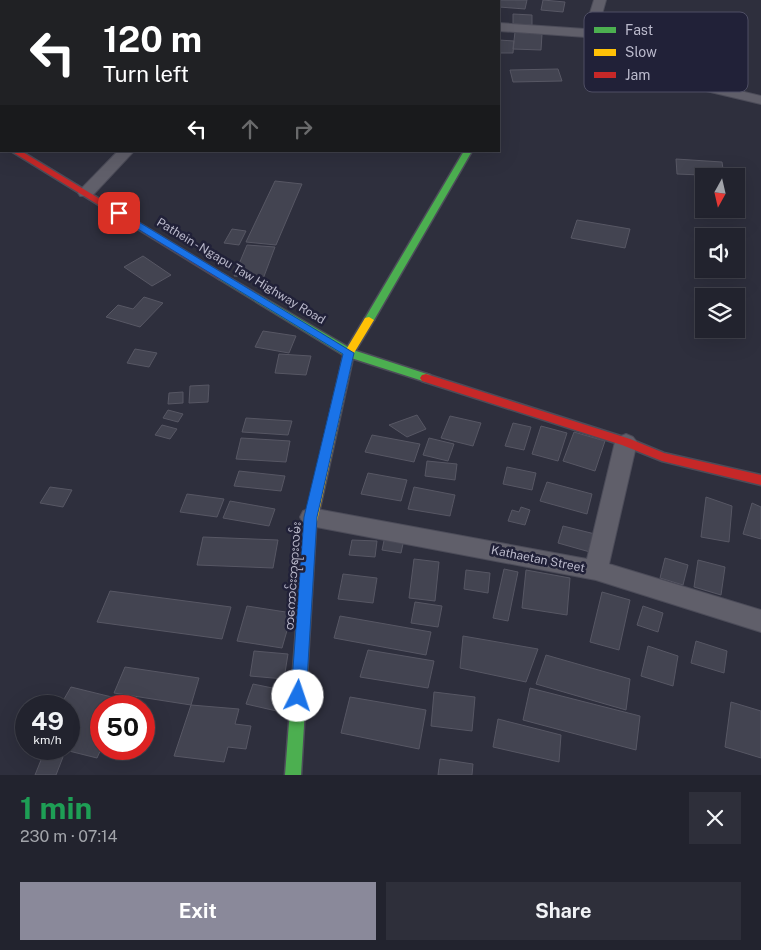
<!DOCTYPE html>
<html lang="en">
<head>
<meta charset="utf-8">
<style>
	:root { --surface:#22232e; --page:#2e2f3a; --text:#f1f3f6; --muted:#a2a4aa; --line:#3f404a; --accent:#8a899a }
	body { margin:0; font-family:"Public Sans","Noto Sans Myanmar",sans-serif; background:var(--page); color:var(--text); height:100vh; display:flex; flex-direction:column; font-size:19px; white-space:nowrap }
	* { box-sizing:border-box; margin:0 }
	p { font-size:16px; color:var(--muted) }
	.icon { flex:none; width:28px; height:28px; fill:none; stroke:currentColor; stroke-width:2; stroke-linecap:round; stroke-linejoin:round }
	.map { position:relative; height:775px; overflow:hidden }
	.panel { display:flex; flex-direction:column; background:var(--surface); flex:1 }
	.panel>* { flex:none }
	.guide { position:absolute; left:0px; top:0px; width:500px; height:152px; box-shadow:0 5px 20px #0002,0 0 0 1px var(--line); background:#202124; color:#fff; overflow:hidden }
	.needle { width:32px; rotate:188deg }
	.controls { position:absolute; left:695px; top:168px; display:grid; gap:10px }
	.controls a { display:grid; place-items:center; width:50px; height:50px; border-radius:0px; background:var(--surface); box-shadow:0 5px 20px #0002,0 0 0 1px var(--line); font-size:25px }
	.speed { position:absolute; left:15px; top:695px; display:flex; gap:10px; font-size:25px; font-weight:700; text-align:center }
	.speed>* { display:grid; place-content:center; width:65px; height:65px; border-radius:50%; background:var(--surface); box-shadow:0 5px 20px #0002,0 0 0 1px var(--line); line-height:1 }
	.speed small { font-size:12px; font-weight:400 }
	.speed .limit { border:8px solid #d22; background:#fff; color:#111 }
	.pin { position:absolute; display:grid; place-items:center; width:42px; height:42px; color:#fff; margin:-21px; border-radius:10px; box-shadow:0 2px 8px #0006 }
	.me { position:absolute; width:55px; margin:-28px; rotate:4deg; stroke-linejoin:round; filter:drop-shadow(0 0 4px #0008) }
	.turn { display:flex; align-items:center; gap:18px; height:105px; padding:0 20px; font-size:22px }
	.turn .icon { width:65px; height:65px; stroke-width:2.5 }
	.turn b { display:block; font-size:35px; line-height:42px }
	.lanes { display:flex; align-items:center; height:48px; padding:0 20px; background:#0003; justify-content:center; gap:25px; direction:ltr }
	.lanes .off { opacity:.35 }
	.round { display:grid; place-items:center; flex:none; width:52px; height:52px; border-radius:0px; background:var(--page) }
	.summary { display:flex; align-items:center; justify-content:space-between; height:85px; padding:0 20px }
	h1 { font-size:30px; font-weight:700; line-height:38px; color:#1e9e55 }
	.button { display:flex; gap:10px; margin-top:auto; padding:10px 20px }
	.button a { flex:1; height:58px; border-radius:0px; background:var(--accent); color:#fff; font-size:20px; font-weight:700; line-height:58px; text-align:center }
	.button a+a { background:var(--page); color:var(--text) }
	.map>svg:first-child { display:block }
	.building { fill:#434451; stroke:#575764 }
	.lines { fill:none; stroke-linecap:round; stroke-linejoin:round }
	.street-casing { stroke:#4c4c59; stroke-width:2 }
	.fast-casing { stroke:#4c4c59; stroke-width:3 }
	.slow-casing { stroke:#4c4c59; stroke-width:3 }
	.jam-casing { stroke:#4c4c59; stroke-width:3 }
	.street { fill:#605f6a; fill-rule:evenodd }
	.fast { fill:#4caf50; fill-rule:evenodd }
	.slow { fill:#ffc107; fill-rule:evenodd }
	.jam { fill:#c62828; fill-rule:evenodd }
	.route { fill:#1a73e8; stroke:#114b97 }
	.labels { text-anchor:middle; stroke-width:5; stroke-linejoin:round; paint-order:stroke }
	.street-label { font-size:12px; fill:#bbbacc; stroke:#212138 }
	.key { fill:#212138; stroke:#4f4f64; stroke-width:1 }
	.key-label { font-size:14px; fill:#bbbacc }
</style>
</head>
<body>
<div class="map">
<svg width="761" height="775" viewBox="0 0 761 775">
	<rect width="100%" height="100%" fill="#2e2f3d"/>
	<path class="building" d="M232,0H281V1H232Z
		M493,0H527L525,9L499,7V1Z
		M543,0L565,2L563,12L541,10Z
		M513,14L532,15V25L513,24Z
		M515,32L542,34L541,50L513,49Z
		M499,40L514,41L513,53H499Z
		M558,69L562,81L513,82L510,70Z
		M676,159L722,162L724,176L677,174Z
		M275,181L302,184L276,245L246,242Z
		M577,220L630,229L625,248L571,238Z
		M232,229L246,231L239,245L224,243Z
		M247,245L275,247L263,279L234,276Z
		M143,256L171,275L152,286L124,267Z
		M144,297L163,303L140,327L106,317L118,305L133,309Z
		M263,331L296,336L289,353L255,347Z
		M135,349L157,353L149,367L127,363Z
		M279,354L311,356L306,375L275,373Z
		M209,385L208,402L189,403L190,386Z
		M183,392V403L168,404L169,393Z
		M168,410L183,414L178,422L163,418Z
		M417,415L426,429L407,437L389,425Z
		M450,416L481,423L473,446L441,438Z
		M246,418L292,421L288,435L242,432Z
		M513,423L531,427L524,450L505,446Z
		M162,425L177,429L170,439L155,435Z
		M541,426L567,433L558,461L532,454Z
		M574,432L605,441L595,471L563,461Z
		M372,435L420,444L414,462L365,452Z
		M241,438L290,441L286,462L236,459Z
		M429,438L454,444L448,461L423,455Z
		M427,461L457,464L455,480L425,476Z
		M507,467L536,473L532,490L503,484Z
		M239,471L285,476L281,491L234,486Z
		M368,473L407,480L401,501L361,494Z
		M547,482L592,494L587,514L540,501Z
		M50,487L72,490L63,507L40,503Z
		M414,487L455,495L450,516L408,509Z
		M187,494L224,499L217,517L180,512Z
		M706,497L732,506L729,542L701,537Z
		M230,501L275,509L269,526L223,518Z
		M752,503L761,507V539L743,534Z
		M521,507L530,510L525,525L508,521L512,510L519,512Z
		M563,526L595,534L590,552L558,543Z
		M385,536L404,539L401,553L382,550Z
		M203,537L278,540L273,568L197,565Z
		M352,540L377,541L375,557L349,555Z
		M665,558L688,565L683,585L660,578Z
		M414,559L439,562L435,601L409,598Z
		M698,560L725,567L721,595L694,587Z
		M504,569L518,572L508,621L493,618Z
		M466,570L490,573L488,593L464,589Z
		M526,570L570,578L567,615L522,608Z
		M343,574L377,578L373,603L338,599Z
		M110,591L231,607L222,639L97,622Z
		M602,592L630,600L619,650L590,642Z
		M415,602L442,606L438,627L411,623Z
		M247,606L292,613L282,648L237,641Z
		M643,606L663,613L658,632L637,625Z
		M340,616L431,632L426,655L334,638Z
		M463,636L538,649L526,682L460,668Z
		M696,641L727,651L724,673L691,663Z
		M648,646L678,656L673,686L641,676Z
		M368,650L434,661L428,688L360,677Z
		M254,651L288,654L284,679L250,676Z
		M546,655L630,679L626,710L536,684Z
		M125,667L199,678L191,705L114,693Z
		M253,684L287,691L281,712L246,704Z
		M71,687L124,700L122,706H101V749L97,758L61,749H69V706H60Z
		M530,688L640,716L636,750L523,720Z
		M434,692L475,697L472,731L431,726Z
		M350,697L426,710L419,749L341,733Z
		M731,702L761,711V758L725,747Z
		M191,705L239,709L235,724L251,726L246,749L228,747L224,762L174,756Z
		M498,719L561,735L559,762L493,747Z
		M43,755L63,757L56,775H35Z
		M440,759L473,764L472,775H438Z"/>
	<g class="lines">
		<g class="street-casing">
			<path id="street" d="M82,0H95L96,1H83Z
				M450,0H462V1H450Z
				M594,0H606L597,32L607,43L644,60L711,84L761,96V104L702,90L634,66L597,49L586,37L499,31V23L585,29Z
				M118,151H134L92,196H80L78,193L80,190Z
				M626,434L633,437L637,442L609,564L761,610V632L596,580L311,526L303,523L300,517L303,511L311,508L587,559L615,442L619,437Z"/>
		</g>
		<g class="fast-casing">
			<path id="fast" d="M464,151H472L374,320L369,323L365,322L364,320Z
				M223,274L353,350L430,375L432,378L426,382L345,356L219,279L218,277Z
				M310,521L315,522L316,526L301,775H285L304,526L305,522Z"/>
		</g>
		<g class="slow-casing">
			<path id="slow" d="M369,317L374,320L354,353L316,526L315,530L310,531L305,530L304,526L344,353L365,318Z"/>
		</g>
		<g class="jam-casing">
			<path id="jam" d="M11,151H21L228,277L223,280L219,279Z
				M426,374L630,439L664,453L761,475V485L662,461L622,445L422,381L420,378L422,375Z"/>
		</g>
		<use href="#street" class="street"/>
		<use href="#fast" class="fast"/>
		<use href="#slow" class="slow"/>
		<use href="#jam" class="jam"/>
	</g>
	<path class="route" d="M119,210L354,353L317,517L306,696L304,700L298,702L293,700L291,696L304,517L343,354L115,215L114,213Z"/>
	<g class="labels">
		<g class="street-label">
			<text transform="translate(241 271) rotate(31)" y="4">Pathein - Ngapu Taw Highway Road</text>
			<text transform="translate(538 559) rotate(11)" y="4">Kathaetan Street</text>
			<text transform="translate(293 576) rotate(-86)" y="4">တကောင်းဘုရားလမ်း</text>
		</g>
	</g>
	<rect x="584" y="12" width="164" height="80" rx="8" class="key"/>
	<rect x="594" y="27" width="22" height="6" fill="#4caf50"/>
	<rect x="594" y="49" width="22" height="7" fill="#ffc107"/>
	<rect x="594" y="72" width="22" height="6" fill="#c62828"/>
	<g class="key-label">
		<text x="625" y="35">Fast</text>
		<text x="625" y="57">Slow</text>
		<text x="625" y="80">Jam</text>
	</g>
</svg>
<div class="controls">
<a><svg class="needle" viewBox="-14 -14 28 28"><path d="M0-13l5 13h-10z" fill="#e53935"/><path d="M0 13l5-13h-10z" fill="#a2a4aa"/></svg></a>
<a><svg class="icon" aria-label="sound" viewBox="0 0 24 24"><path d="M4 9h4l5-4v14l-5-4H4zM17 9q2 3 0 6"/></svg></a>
<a><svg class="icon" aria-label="layers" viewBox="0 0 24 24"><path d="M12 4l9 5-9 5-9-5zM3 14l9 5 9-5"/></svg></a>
</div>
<div class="speed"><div>49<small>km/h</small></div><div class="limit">50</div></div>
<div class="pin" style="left:119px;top:213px;background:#d93025"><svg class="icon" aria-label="arrive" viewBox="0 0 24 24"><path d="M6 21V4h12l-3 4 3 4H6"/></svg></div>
<svg class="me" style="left:298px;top:696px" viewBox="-20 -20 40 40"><circle r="19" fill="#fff"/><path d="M0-13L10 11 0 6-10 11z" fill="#1a73e8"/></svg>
<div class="guide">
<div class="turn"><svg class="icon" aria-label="left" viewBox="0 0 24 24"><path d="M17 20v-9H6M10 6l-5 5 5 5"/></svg><div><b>120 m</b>Turn left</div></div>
<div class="lanes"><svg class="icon" aria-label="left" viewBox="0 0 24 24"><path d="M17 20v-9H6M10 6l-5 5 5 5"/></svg><svg class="icon off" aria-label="ahead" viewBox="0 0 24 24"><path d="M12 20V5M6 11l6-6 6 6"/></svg><svg class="icon off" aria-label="right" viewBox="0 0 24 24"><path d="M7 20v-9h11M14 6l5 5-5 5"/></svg></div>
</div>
</div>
<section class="panel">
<div class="summary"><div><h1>1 min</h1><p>230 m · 07:14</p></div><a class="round"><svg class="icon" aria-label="close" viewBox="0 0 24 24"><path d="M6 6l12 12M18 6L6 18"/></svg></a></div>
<div class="button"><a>Exit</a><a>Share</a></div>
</section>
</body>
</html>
